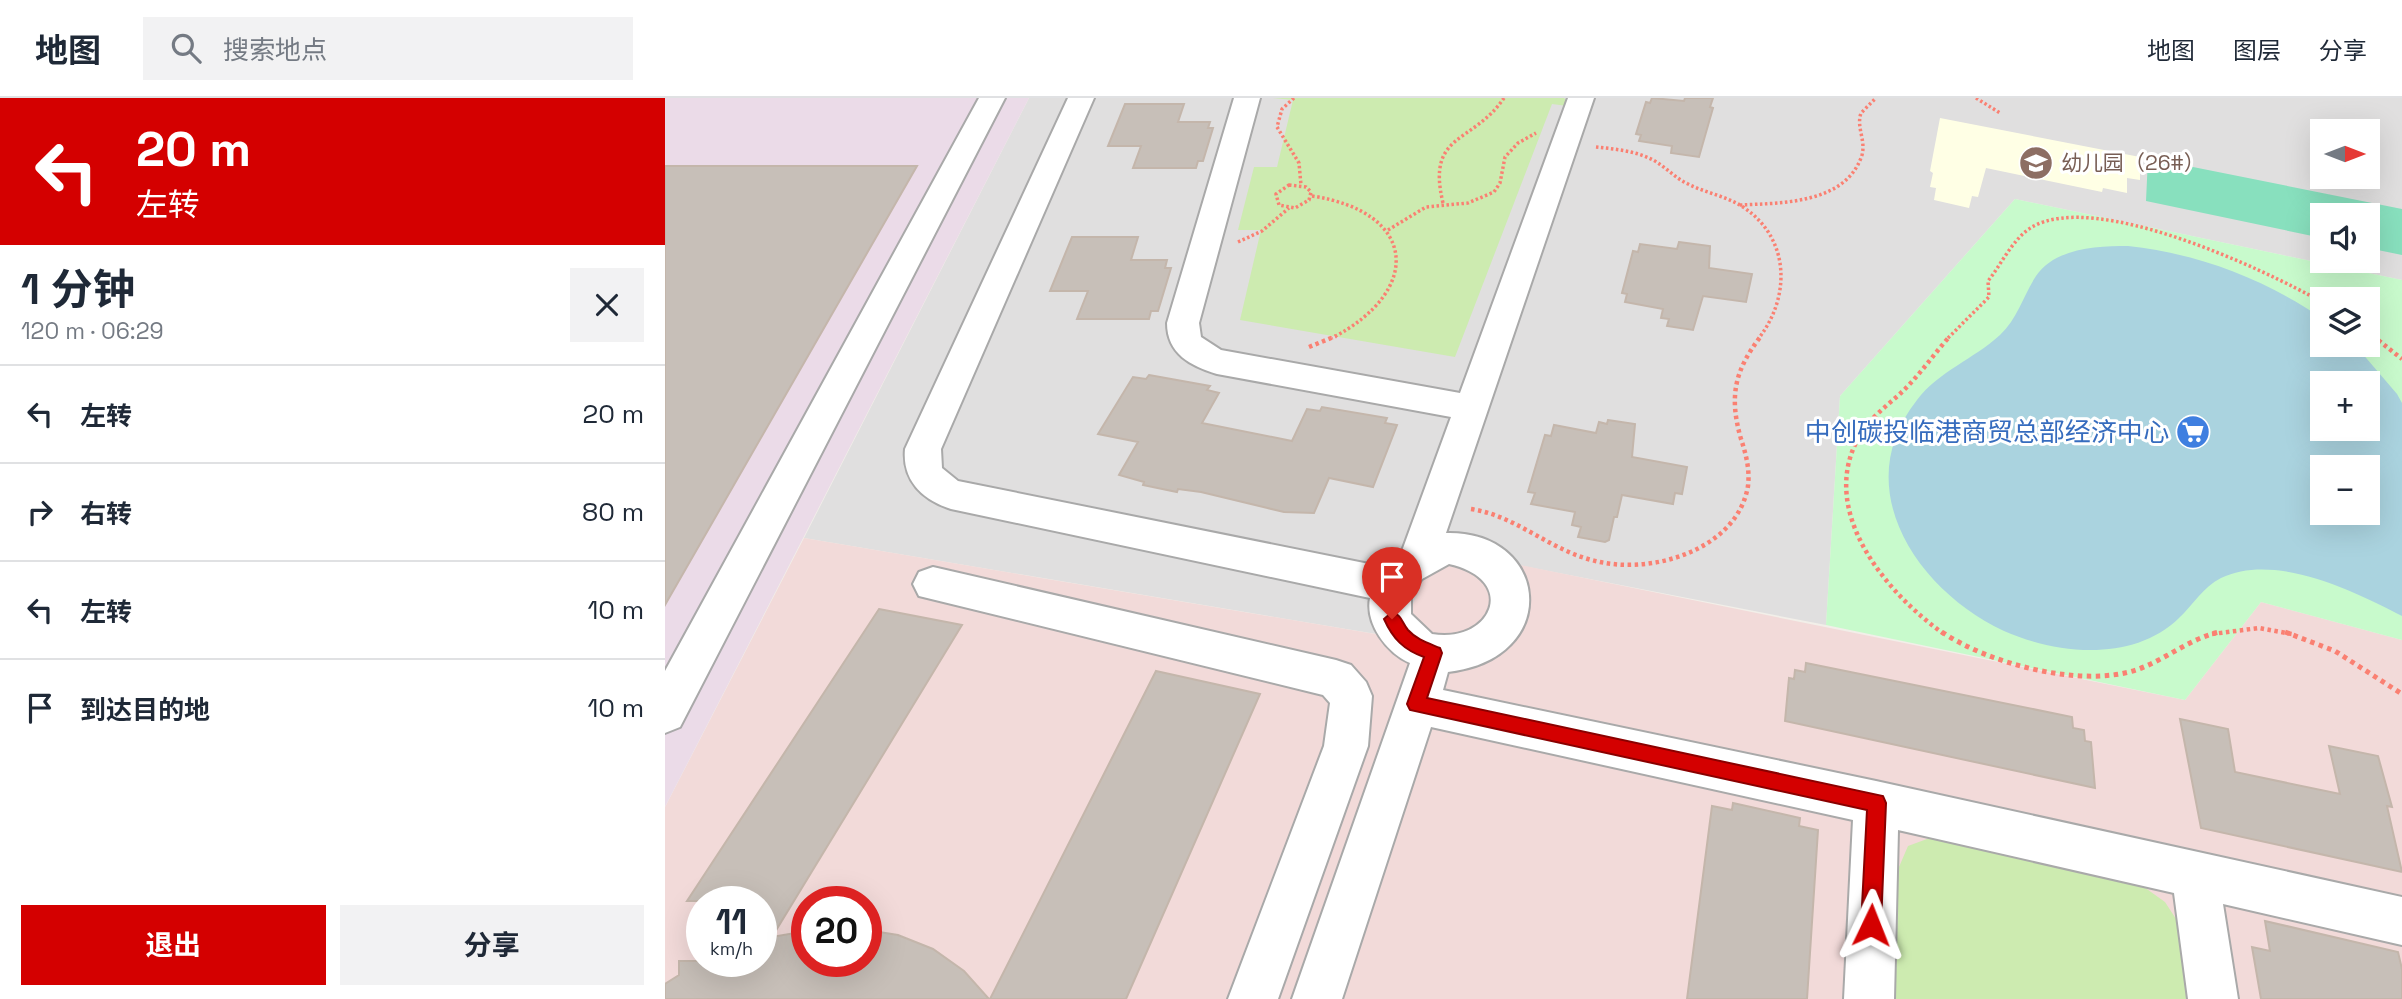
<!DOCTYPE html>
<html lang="zh">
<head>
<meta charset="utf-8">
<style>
	:root { --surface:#fff; --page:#f2f2f3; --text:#1f2937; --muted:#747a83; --line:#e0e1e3; --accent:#d40000 }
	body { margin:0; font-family:"Space Grotesk","Noto Sans SC",sans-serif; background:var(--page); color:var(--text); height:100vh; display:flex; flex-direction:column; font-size:26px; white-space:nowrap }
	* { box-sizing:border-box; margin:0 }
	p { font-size:23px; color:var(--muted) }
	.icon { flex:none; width:38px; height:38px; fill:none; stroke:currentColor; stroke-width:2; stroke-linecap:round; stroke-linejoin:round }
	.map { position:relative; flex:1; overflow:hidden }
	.drawer { display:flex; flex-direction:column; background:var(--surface); width:665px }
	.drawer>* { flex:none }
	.hud { background:#d40000; color:#fff; overflow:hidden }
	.needle { width:46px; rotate:90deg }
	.buttons { position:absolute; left:1645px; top:21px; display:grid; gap:14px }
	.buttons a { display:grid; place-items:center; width:70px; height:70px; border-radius:0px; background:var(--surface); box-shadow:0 7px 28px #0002; font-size:35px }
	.speed { position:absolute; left:21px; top:788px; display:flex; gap:14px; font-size:35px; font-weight:700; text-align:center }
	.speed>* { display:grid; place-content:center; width:91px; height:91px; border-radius:50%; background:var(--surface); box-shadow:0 7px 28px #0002; line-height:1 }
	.speed small { font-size:18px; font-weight:400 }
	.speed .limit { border:10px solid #d22; background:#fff; color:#111 }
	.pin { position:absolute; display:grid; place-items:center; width:60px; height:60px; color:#fff; margin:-72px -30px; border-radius:50% 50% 50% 0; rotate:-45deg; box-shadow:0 0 7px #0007 }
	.pin .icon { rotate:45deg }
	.me { position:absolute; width:77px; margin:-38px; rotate:2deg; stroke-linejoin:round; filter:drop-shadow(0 0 5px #0008) }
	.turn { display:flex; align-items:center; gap:24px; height:147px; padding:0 21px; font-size:32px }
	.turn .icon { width:91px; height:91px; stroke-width:2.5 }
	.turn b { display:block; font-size:49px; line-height:60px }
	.round { display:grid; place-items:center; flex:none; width:74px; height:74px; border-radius:0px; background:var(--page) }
	.headline { display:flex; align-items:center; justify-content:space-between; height:119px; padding:0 21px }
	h1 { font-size:42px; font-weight:700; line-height:52px }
	.cta { display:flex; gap:14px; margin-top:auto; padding:14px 21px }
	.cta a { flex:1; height:80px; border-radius:0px; background:var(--accent); color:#fff; font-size:28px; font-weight:700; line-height:80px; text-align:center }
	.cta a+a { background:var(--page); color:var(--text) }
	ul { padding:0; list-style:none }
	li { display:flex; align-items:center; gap:21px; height:98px; padding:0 21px; border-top:2px solid var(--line) }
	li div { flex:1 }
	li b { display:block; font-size:26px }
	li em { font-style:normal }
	header { display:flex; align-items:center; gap:42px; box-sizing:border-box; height:98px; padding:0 35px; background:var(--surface); border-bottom:2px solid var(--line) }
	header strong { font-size:33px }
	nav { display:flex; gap:38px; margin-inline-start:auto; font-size:24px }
	.search { width:490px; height:63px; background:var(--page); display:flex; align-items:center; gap:18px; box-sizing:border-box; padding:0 24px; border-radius:0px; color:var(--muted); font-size:26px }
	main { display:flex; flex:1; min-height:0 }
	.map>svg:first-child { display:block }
	.residential { fill:#e0dfdf; fill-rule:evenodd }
	.commercial { fill:#f2dad9; fill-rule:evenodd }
	.industrial { fill:#ebdbe8 }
	.education { fill:#ffffe5 }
	.grass { fill:#cdebb0 }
	.park { fill:#c8facc; fill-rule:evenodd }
	.pitch { fill:#88e0be }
	.water { fill:#aad3df; fill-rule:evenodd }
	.building { fill:#c7bfb8; stroke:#c4b6ab; stroke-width:2 }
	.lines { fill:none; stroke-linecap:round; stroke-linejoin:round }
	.minor-casing { stroke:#a9a9a9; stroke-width:4 }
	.path-far2 { stroke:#fa8072; stroke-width:3.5; stroke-dasharray:2.5 2.5; stroke-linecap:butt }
	.path-far1 { stroke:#fa8072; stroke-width:4.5; stroke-dasharray:3.5 3.5; stroke-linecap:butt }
	.path { stroke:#fa8072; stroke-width:5; stroke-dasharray:4.5 4.5; stroke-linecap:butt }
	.minor { fill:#fff; fill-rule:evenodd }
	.route { fill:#d40000; stroke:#8a0000; stroke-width:2 }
	.labels { text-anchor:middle; stroke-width:6; stroke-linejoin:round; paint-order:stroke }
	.far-education-label { font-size:21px; fill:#785e54; stroke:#fff; text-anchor:start }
	.shop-label { font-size:26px; fill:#366cbe; stroke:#fff; text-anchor:end }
</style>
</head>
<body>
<header>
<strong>地图</strong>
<div class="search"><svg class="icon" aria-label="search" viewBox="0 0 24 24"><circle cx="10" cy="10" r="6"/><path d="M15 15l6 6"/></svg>搜索地点</div>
<nav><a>地图</a><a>图层</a><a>分享</a></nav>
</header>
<main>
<section class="drawer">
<div class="hud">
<div class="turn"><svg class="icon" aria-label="left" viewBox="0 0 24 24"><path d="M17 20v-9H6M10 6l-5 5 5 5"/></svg><div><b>20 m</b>左转</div></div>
</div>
<div class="headline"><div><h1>1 分钟</h1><p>120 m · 06:29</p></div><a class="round"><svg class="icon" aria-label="close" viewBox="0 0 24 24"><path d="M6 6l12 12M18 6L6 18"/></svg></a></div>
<ul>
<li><svg class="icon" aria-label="left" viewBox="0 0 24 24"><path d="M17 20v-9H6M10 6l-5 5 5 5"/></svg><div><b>左转</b></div><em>20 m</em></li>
<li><svg class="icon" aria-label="right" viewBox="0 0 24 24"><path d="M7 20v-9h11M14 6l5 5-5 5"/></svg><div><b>右转</b></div><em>80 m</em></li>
<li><svg class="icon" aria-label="left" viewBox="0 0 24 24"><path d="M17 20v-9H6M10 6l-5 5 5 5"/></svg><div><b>左转</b></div><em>10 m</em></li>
<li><svg class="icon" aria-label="arrive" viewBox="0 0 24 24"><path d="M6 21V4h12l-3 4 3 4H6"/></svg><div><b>到达目的地</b></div><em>10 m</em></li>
</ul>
<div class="cta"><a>退出</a><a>分享</a></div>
</section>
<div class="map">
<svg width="1737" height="901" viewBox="0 0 1737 901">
	<rect width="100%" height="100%" fill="#f2efe9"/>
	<path class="residential" d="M364,0H1737V182L1350,101L1175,298L1161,527L771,451L735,540L139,440ZM1657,33H1703V79H1657ZM1657,117H1703V163H1657Z"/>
	<path class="commercial" d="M139,440L734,540L771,450L1520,602L1596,504L1737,542V901H0V709ZM37,803H96V863H37ZM142,803H201V863H142Z"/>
	<path class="industrial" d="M0,0H364L0,709Z"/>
	<path class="education" d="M1275,20L1475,59V82L1462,80V95L1438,90L1437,94L1321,70L1313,99L1307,98L1304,110L1269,102L1271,90L1265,89L1268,75L1265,73Z"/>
	<path class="grass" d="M608,0H899L903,4L902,8L887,6L790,259L575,222L596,132H573L589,69H612L628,2Z
		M1262,741H1299L1446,775L1479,789L1500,804L1513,824L1524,866L1528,901H1222L1225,790L1243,748Z"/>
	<path class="park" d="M1350,101L1737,182V542L1596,504L1520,602L1161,527L1175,298ZM1657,201H1703V247H1657ZM1657,285H1703V331H1657ZM1657,369H1703V415H1657Z"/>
	<path class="pitch" d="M1483,60L1737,111V157L1703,150V117H1657V140L1481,103Z"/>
	<path class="water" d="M1463,148C1534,156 1597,180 1657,220V247H1690L1732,296L1737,305V518C1689,493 1610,454 1556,480C1538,489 1528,507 1514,520C1469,564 1393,557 1339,533C1253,493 1182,390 1252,302C1274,273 1309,261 1335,237C1353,220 1358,198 1371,178C1390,150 1432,148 1463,148ZM1657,285H1703V331H1657ZM1657,369H1703V415H1657Z"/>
	<path class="building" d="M987,0L1019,3L1020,0H1048L1045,9L1048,10L1034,59L1006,55L1007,48L974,43L976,37L971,36L981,4L985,5Z
		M460,6H519L513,24H545L543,30H548L538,63H533L531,70H468L476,48H443Z
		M0,68H252L0,507Z
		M407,139H473L466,162H502L500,170H506L493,213H486L484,221H412L423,193H385Z
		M1014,144L1045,148L1044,170L1087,176L1081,204L1038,198L1028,232L1002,228L1004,221L996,220L998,211L960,204L962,196L957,195L968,153L973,154L975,146L1012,151Z
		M484,277L545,288L542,292L554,295L537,325L627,343L642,311L655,313L657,309L722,320L720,325L732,327L708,389L664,380L649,415L619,414L536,394L513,391L512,394L478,387L479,384L454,377L473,344L433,336L468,279L481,281Z
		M943,322L970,326L967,359L1022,369L1017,396L1010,395L1008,406L957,397L952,419H949L944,442L940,444L913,439L916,429L907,427L910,414L866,406L870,395L863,394L880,337L886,338L889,327L931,335L934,324L942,326Z
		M214,511L297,527L107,839L142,833V863H201V832L233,837L268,851L299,873L324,901H0V886L14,877V863H96V803H22Z
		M1141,565L1407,619L1408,630L1419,632L1420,643L1426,644L1430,690L1120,623L1124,580L1129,581L1130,572L1140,574Z
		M491,573L595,596L461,901H325Z
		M1515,621L1563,631L1570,674L1675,696L1664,648L1713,658L1727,709L1722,708L1737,774L1536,730Z
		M1068,705L1135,720L1134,728L1153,732L1142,901H1022L1047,708L1067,712Z
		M1600,823L1733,854L1737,871V901H1596L1587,849L1605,853Z"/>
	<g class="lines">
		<g class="minor-casing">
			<path id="minor" d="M314,0H340L15,629L0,635V573Z
				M403,0H429L276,351L277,370L293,383L719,469L737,453L786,319L552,276C526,268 502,256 502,225L569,0H595L534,225L536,239L556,252L795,295L903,0H929L781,435C885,432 898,561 783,574L778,592L1211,683L1737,799V847L1558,806L1573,901H1523L1509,795L1233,732L1229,901H1179L1188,722L766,629L677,901H627L745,565C722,555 700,526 705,500L286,411C258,402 237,383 240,351ZM784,466C855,482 826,546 767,536L746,516V494L757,481Z
				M268,469L671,562L686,567L701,584L707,598L703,648L613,901H563L659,648L665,605L658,597L254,498L248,486L254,474Z"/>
		</g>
		<path class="path-far2" d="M629,0L617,11L612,29L634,65L636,87
			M1311,0L1335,15
			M931,49C950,51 971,53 988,62C1001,69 1010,80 1023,86C1041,95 1061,98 1078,109C1125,140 1126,198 1094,240
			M624,87L641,89L646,94L644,102L630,110L614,107L611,96Z
			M647,98C753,114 758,193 667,240
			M778,105C761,34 807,47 839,0
			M1075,107C1117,105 1181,106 1197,57C1201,42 1191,29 1196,15L1211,0
			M723,132L761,109L803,105L829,94L835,85L840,59L853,45L871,35
			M573,144L597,133L624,110
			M1703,234L1710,240
			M1283,240L1324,199L1323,183C1336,167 1348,140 1367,129C1431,92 1598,171 1657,204"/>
		<path class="path-far1" d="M1708,238L1737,261
			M644,249L671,238
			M806,411C858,419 890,460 948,466C1000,472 1073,447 1083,388C1085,372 1081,356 1076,341C1064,299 1069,273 1096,238
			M1279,536C1221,495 1151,412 1195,337C1206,318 1225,306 1240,291C1256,275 1269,256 1285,238
			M1547,536L1594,530L1627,536"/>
		<path class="path" d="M1277,534C1324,566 1416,590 1471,572C1500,562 1524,541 1554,534
			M1620,534L1670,553L1737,596"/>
		<use href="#minor" class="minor"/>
	</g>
	<path class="route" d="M727,514C737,517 737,525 743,532C752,542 763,545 775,550L777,555L762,600L1218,698L1221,705L1216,827L1214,834L1206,837L1199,834L1196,827L1202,712L745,612L742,606L759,559C739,552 728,541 719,521Z"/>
	<defs>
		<g id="school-disc" transform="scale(1.75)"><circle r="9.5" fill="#8d6e63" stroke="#fff"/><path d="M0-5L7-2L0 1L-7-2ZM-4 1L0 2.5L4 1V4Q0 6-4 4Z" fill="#fff"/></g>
		<g id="supermarket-disc" transform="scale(1.75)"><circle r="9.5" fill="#3f7fe0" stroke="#fff"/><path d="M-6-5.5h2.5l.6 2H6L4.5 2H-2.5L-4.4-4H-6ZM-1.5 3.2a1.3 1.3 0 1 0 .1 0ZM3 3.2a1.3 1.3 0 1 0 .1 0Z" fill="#fff"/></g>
	</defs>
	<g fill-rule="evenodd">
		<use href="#school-disc" x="1371" y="65"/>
		<use href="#supermarket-disc" x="1528" y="334"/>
	</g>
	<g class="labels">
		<g class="far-education-label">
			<text x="1396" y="72">幼儿园（26#）</text>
		</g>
		<g class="shop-label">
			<text x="1504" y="343">中创碳投临港商贸总部经济中心</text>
		</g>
	</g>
</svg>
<div class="buttons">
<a><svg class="needle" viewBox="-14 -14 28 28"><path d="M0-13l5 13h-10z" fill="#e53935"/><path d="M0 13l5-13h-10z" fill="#747a83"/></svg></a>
<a><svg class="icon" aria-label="sound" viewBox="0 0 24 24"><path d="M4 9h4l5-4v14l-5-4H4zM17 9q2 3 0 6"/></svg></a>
<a><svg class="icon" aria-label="layers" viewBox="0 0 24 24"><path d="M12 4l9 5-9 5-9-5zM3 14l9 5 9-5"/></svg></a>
<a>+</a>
<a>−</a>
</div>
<div class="speed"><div>11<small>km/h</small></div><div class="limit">20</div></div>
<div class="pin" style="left:727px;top:521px;background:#d93025"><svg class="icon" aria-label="arrive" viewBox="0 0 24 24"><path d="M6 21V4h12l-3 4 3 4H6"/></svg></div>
<svg class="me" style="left:1206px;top:827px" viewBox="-20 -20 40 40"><path d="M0-17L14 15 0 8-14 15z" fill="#d40000" stroke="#fff" stroke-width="4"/></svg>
</div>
</main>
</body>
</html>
